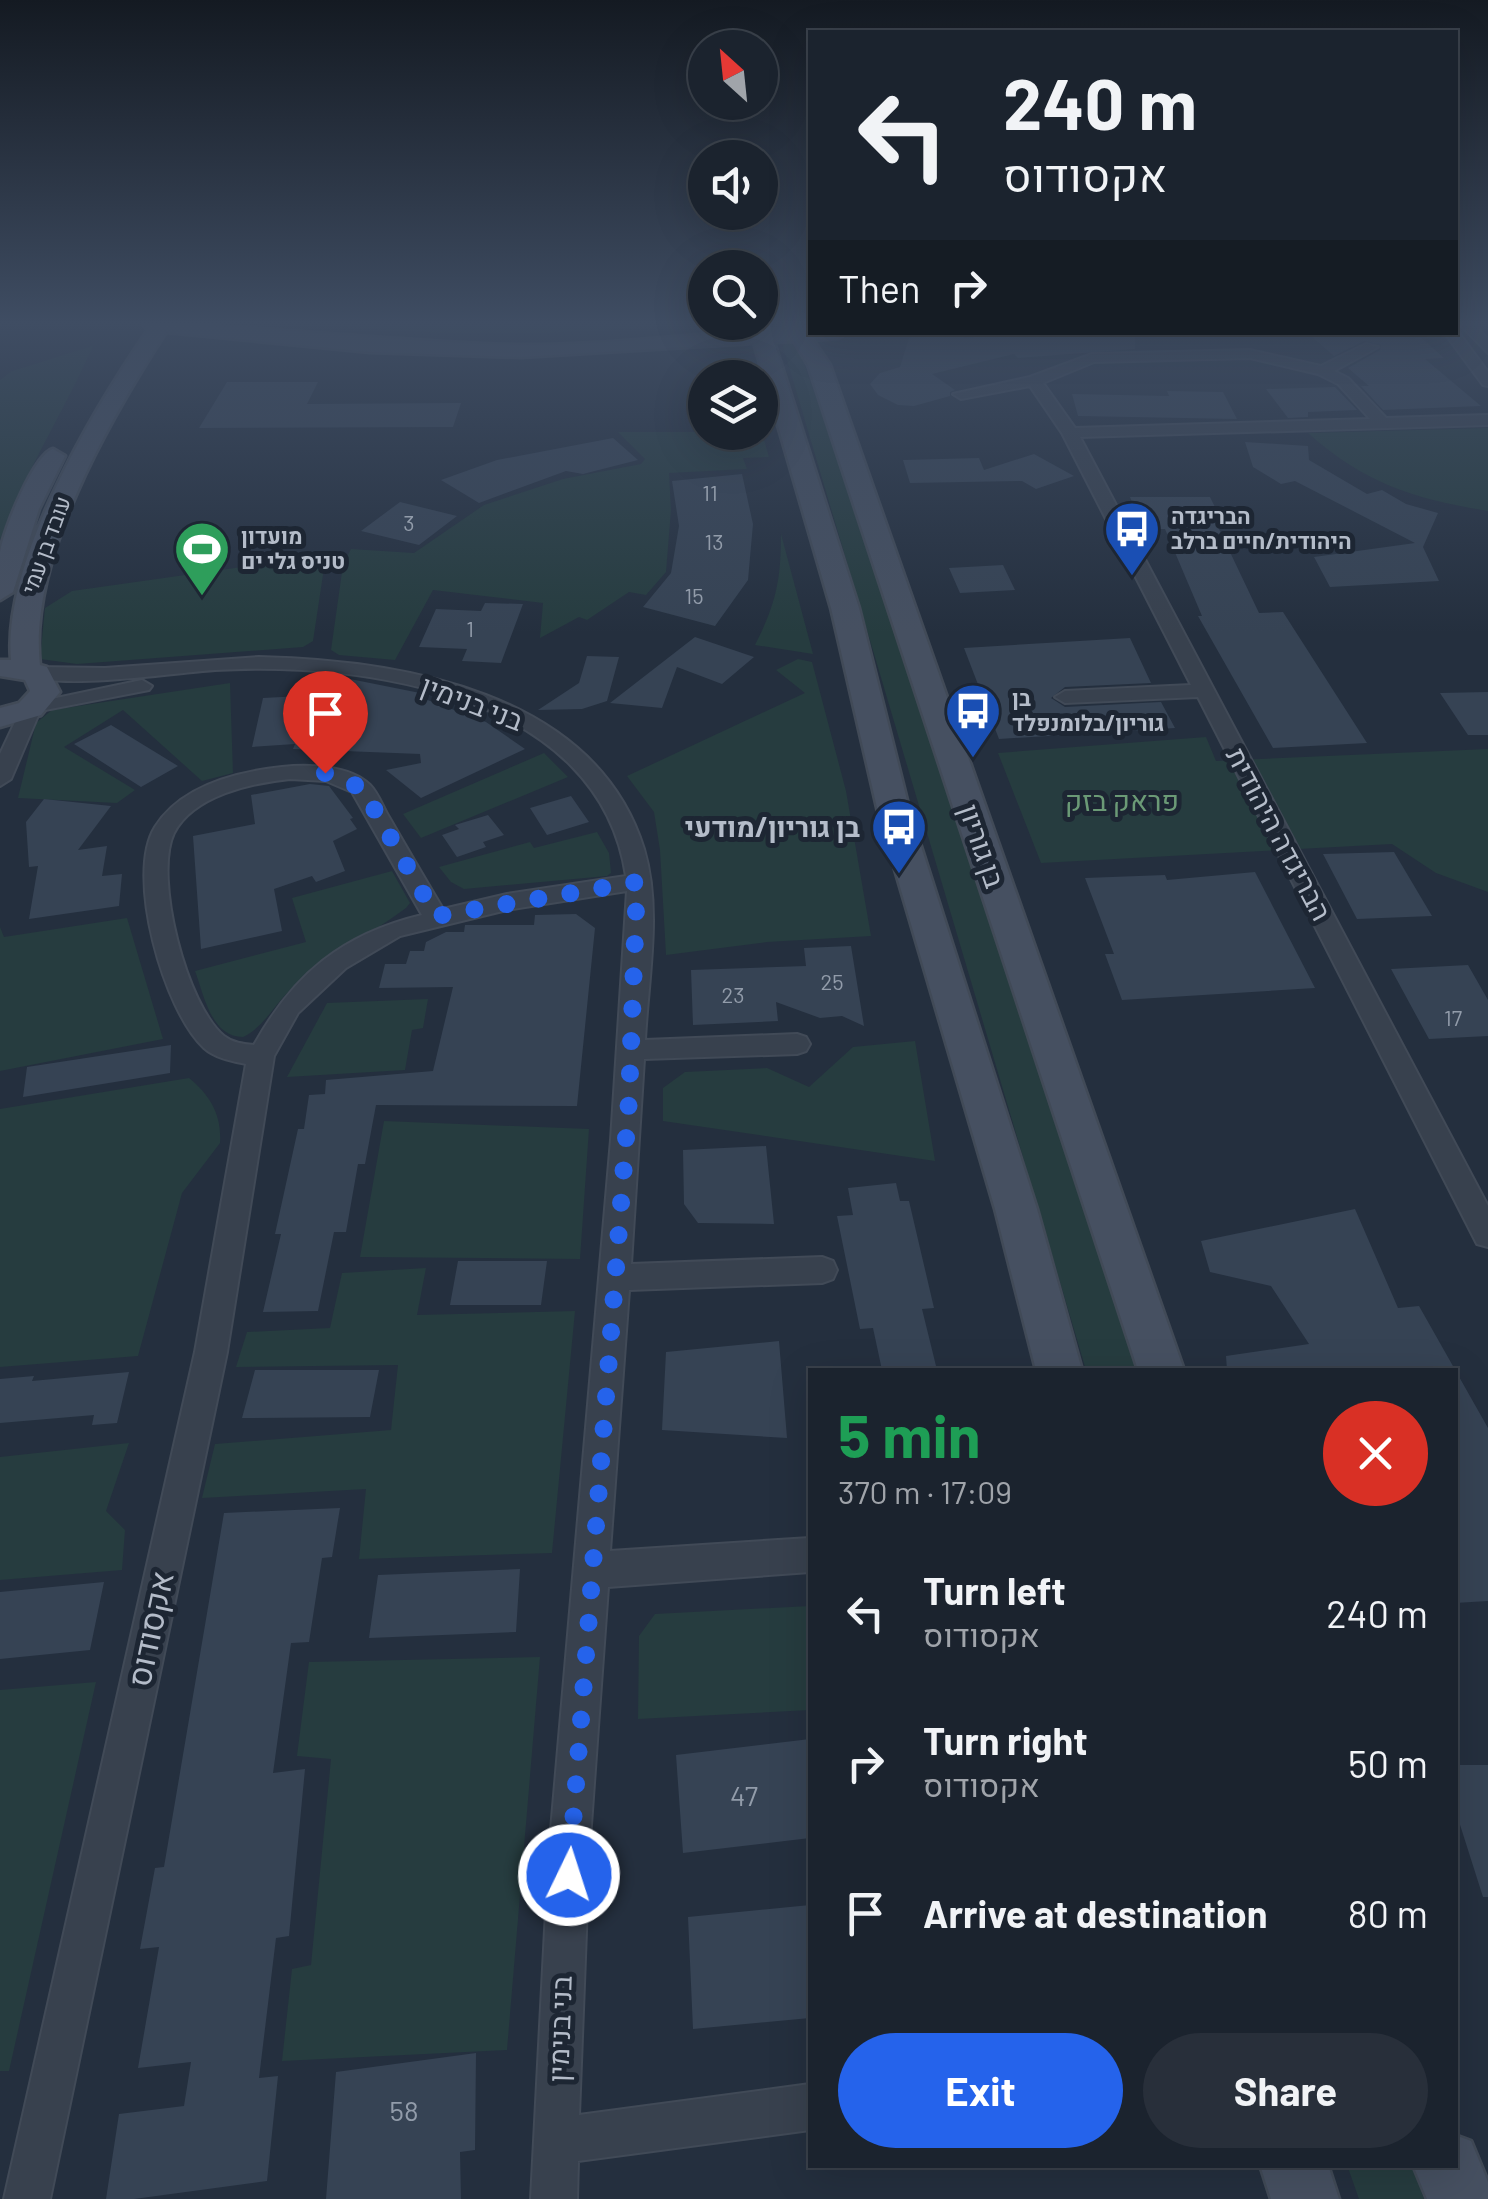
<!DOCTYPE html>
<html lang="en">
<head>
<meta charset="utf-8">
<style>
	:root { --surface:#1b232e; --page:#282f3a; --text:#f1f3f6; --muted:#a0a4aa; --line:#39404a; --accent:#2563eb }
	body { margin:0; font-family:Barlow,Heebo,sans-serif; background:var(--page); color:var(--text); height:100vh; display:flex; flex-direction:column; font-size:38px; white-space:nowrap }
	* { box-sizing:border-box; margin:0 }
	p { font-size:32px; color:var(--muted) }
	.icon { flex:none; width:55px; height:55px; fill:none; stroke:currentColor; stroke-width:2; stroke-linecap:round; stroke-linejoin:round }
	.map { position:relative; flex:1; overflow:hidden }
	.drawer { position:absolute; left:808px; top:1368px; width:650px; height:800px; display:flex; flex-direction:column; background:var(--surface); border-radius:0px; box-shadow:0 10px 40px #0002,0 0 0 2px var(--line) }
	.drawer>* { flex:none }
	.hud { position:absolute; left:808px; top:30px; width:650px; height:305px; border-radius:0px; box-shadow:0 10px 40px #0002,0 0 0 2px var(--line); background:#1b232e; color:var(--text); overflow:hidden }
	.needle { width:65px; rotate:333deg }
	.buttons { position:absolute; left:688px; top:30px; display:grid; gap:20px }
	.buttons a { display:grid; place-items:center; width:90px; height:90px; border-radius:50%; background:var(--surface); box-shadow:0 10px 40px #0002,0 0 0 2px var(--line); font-size:50px }
	.pin { position:absolute; display:grid; place-items:center; width:85px; height:85px; color:#fff; margin:-102px -42px; border-radius:50% 50% 50% 0; rotate:-45deg; box-shadow:0 0 10px #0007 }
	.pin .icon { rotate:45deg }
	.me { position:absolute; width:110px; margin:-55px; rotate:4deg; stroke-linejoin:round; filter:drop-shadow(0 0 8px #0008) }
	.turn { display:flex; align-items:center; gap:35px; height:210px; padding:0 30px; font-size:45px }
	.turn .icon { width:130px; height:130px; stroke-width:2.5 }
	.turn b { display:block; font-size:70px; line-height:85px }
	.then { display:flex; align-items:center; height:95px; padding:0 30px; background:#0003; gap:20px; font-size:38px }
	.round { display:grid; place-items:center; flex:none; width:105px; height:105px; border-radius:52px; background:var(--page) }
	.overview { display:flex; align-items:center; justify-content:space-between; height:170px; padding:0 30px }
	h1 { font-size:60px; font-weight:700; line-height:75px; color:#1e9e55 }
	.primary-button { display:flex; gap:20px; margin-top:auto; padding:20px 30px }
	.primary-button a { flex:1; height:115px; border-radius:60px; background:var(--accent); color:#fff; font-size:40px; font-weight:700; line-height:115px; text-align:center }
	.primary-button a+a { background:var(--page); color:var(--text) }
	ul { padding:0; list-style:none }
	li { display:flex; align-items:center; gap:30px; height:150px; padding:0 30px }
	li div { flex:1 }
	li b { display:block; font-size:38px }
	li em { font-style:normal }
	.map>svg:first-child { display:block }
	.green { fill:#263c3f }
	.building { fill:#364354 }
	.lines { fill:none; stroke-linecap:round; stroke-linejoin:round }
	.street-casing { stroke:#414a57; stroke-width:4 }
	.secondary-casing { stroke:#414a57; stroke-width:5 }
	.street { fill:#38414e; fill-rule:evenodd }
	.secondary { fill:#465061; fill-rule:evenodd }
	.route { stroke:#2563eb; stroke-width:18; stroke-dasharray:0 32.4 }
	.labels { text-anchor:middle; stroke-width:10; stroke-linejoin:round; paint-order:stroke }
	.number-label { font-size:22px; fill:#929caa }
	.far-poi-label { font-size:22px; font-weight:bold; fill:#b4bcc9; stroke:#1d2633; text-anchor:start }
	.far-street-label { font-size:22px; fill:#b4bcc9; stroke:#1d2633 }
	.street-label { font-size:28px; fill:#b4bcc9; stroke:#1d2633 }
	.park-label { font-size:28px; fill:#6b9a76; stroke:#1d2633 }
	.poi-label { font-size:28px; font-weight:bold; fill:#b4bcc9; stroke:#1d2633; text-anchor:end }
	.near-number-label { font-size:28px; fill:#929caa }
	.near-street-label { font-size:32px; fill:#b4bcc9; stroke:#1d2633 }
</style>
</head>
<body>
<div class="map">
<svg width="1488" height="2199" viewBox="0 0 1488 2199">
	<rect width="100%" height="100%" fill="#242f3e"/>
	<path class="green" d="M329,325H676C561,335 444,337 329,325Z
		M782,343H797L912,673L1136,1370H1086Z
		M93,346C64,412 24,473 0,540V380L12,371Z
		M1488,428V511C1415,499 1365,484 1308,433Z
		M761,429L769,457L743,458L747,469L669,473L671,510L666,572L646,595L629,592L587,620L579,617L540,638L543,603L433,590L395,660L339,655L331,650L343,565L351,549L414,553L484,505L563,479L641,464L645,459L618,432H760Z
		M781,534L813,654L755,645C776,604 781,580 781,534Z
		M326,555L313,641L303,647L77,664L40,659L45,608L72,591Z
		M798,659L812,662L846,791L871,936L767,942L666,955L660,850L654,812L627,776L805,693L776,670Z
		M230,683L233,773L202,781L123,710L64,747L135,790L117,803L18,798L36,723L52,710Z
		M1206,737L1216,761L1488,749V892L1436,873L1392,844L1041,863L998,753Z
		M544,753L568,777L421,838L403,814Z
		M597,832L609,853L611,873L607,876L464,889L451,882L439,867L530,842L534,848Z
		M392,871L410,903L406,908C368,936 327,957 291,989C274,1005 264,1027 243,1037C211,1037 204,995 195,971L306,942L292,898Z
		M127,918L163,1039L0,1071V927L4,937Z
		M428,999L423,1028L412,1030L405,1070L287,1077L327,1003Z
		M915,1041L935,1161L663,1121V1088L685,1072L767,1068L809,1087L853,1047Z
		M189,1078C210,1095 222,1115 220,1143L182,1193L138,1356L0,1367V1109Z
		M384,1121L589,1129L580,1259L360,1257Z
		M426,1268L417,1315L575,1311L552,1553L359,1559L366,1489L202,1498L215,1444L391,1430L398,1365L236,1367L247,1332L330,1328L342,1273Z
		M129,1443L106,1511L125,1530L122,1570L0,1580V1457Z
		M810,1606V1710L638,1719L639,1636L655,1614Z
		M540,1657L507,2050L282,2061L292,1969L311,1965L331,1759L297,1756L309,1662Z
		M96,1682L9,2071H0V1690Z
		M1347,2165H1412L1424,2199H1359Z"/>
	<path class="building" d="M931,332H956L964,338L1029,332H1135V349L1018,358L1014,354L932,374L955,390L950,392V396L914,406L898,405L878,395L870,384L880,373L900,367L909,338Z
		M1416,333L1444,358L1425,359L1481,406L1383,410L1361,386H1369L1348,368L1380,350L1381,345L1364,341L1334,356L1312,337Z
		M227,382H318L307,404L461,403L453,427L199,428Z
		M1335,387L1357,410L1308,412V417L1288,418L1266,389Z
		M1167,391L1223,392L1237,419L1078,416L1072,394L1169,396Z
		M613,438L638,460L583,474L566,471L479,503L441,480L497,460Z
		M1245,442L1308,446L1309,460L1367,494L1382,490L1406,504L1438,513L1423,547L1439,581L1330,587L1314,557L1415,543L1295,481L1281,484L1253,467Z
		M1034,454L1074,476L1036,489L1022,481L910,483L903,460L979,458L984,470Z
		M742,474L753,524L748,580L715,626L643,607L671,573L679,526L672,481Z
		M1130,497H1210L1226,529H1219L1259,613L1283,612L1367,743L1273,748L1198,616H1202L1165,529H1143Z
		M400,502L457,516L419,545L361,531Z
		M1003,565L1015,590L960,593L949,568Z
		M485,603L523,604L501,663L462,661L467,649L419,647L436,609L481,611Z
		M695,637L754,657L722,684L677,667L662,708L610,703Z
		M1130,638L1151,683L1065,687L1051,698L1065,707L1161,702L1175,728L999,739L964,648Z
		M587,656L619,657L607,701L582,709L538,710L579,683Z
		M310,677L345,678L430,695L425,699L486,722L525,749L421,798L386,770L421,763L420,754L293,749L295,744L252,747L263,698L301,696Z
		M1488,692V735H1468L1440,693Z
		M111,725L178,766L141,787L74,744Z
		M310,784L329,786L353,818L350,819L357,829L333,841L345,871L316,882L312,876L274,889L282,931L201,949L193,836L255,824L251,795Z
		M571,796L589,822L547,835L530,808Z
		M44,799L111,806L78,850L107,846L102,876L122,874L119,906L29,919L38,866L29,867L26,822Z
		M488,815L504,835L483,842L486,847L457,857L442,835L459,829L455,825Z
		M1394,852L1432,916L1357,919L1323,854Z
		M1255,872L1315,988L1122,1000L1105,954H1114L1085,878L1165,875L1167,880Z
		M576,914L595,928L577,1106L376,1105L365,1164H358L346,1232H334L318,1311L263,1312L281,1234H275L298,1129H304L309,1095L325,1094L326,1080L433,1071L453,987L379,988L385,964H406L410,951H424L426,942L446,932H464L465,925H534L535,915Z
		M851,946L864,1026L842,1016L820,1018L776,1002L778,1021L693,1025L691,970L806,966L804,948Z
		M1468,965L1488,1000V1036L1429,1039L1391,969Z
		M171,1045L170,1073L23,1097L27,1067Z
		M766,1146L774,1224L698,1223L684,1204L683,1150Z
		M896,1183L900,1201H909L934,1308L922,1309L937,1370H882L873,1328L860,1329L837,1216L853,1215L848,1188Z
		M1355,1209L1398,1308L1419,1306L1488,1428V1601L1455,1603V1370H1227L1226,1356L1309,1344L1271,1286L1210,1272L1201,1241Z
		M458,1261H547L541,1305H450Z
		M779,1341L787,1438L662,1430L666,1352Z
		M255,1370H379L370,1417L242,1418Z
		M129,1372L117,1423L92,1425L94,1415L0,1423V1379L34,1376L32,1381Z
		M340,1508L332,1557L322,1558L309,1642L291,1643L273,1773L305,1769L289,1936L276,1938L259,2078L278,2076L267,2181L134,2199H106L119,2114L184,2106L191,2062L138,2068L159,1947L140,1949L155,1868L164,1867L224,1513Z
		M520,1569L516,1632L369,1638L378,1575Z
		M104,1582L90,1650L0,1659V1592Z
		M810,1739V1838L683,1853L676,1755Z
		M1455,1765H1488V1897H1483L1455,1809Z
		M810,1905V2018L693,2029L688,1917Z
		M476,2053L475,2150L460,2152L461,2199H326L336,2072Z"/>
	<g class="lines">
		<g class="street-casing">
			<path id="street" d="M1461,325H1476L1488,340V353Z
				M1456,329L1488,372V386L1483,385L1444,332H1455Z
				M1366,344L1378,347L1334,371L1348,378L1386,418L1488,415V425L1080,437L1488,1206V1247L1477,1244L1198,697L1065,703L1055,697L1065,691L1191,685L1062,433L1030,386L961,399L953,394L1030,377L1092,354L1250,350L1321,366ZM1250,358L1318,374L1338,384L1370,419L1075,428L1043,383L1094,362Z
				M259,657C399,660 595,691 644,849C662,909 648,979 645,1040L797,1034L806,1037L810,1044L806,1051L797,1054L644,1059L631,1264L822,1257L833,1261L837,1270L833,1279L822,1283L629,1290L610,1551L810,1538V1572L608,1587L589,1853L579,2115L810,2084V2130L578,2161L577,2199H531L549,1853L611,1140L627,891L507,910L400,936L346,968L298,1013L274,1056L227,1352L50,2199H4L195,1352L246,1064C232,1061 215,1058 204,1048C164,1011 125,875 155,827C181,786 236,772 282,767C307,764 350,765 370,785C378,793 383,807 389,817C407,848 425,879 443,909L507,894L626,876C599,694 363,661 215,670C181,672 48,692 27,673L37,667L105,668ZM290,779L326,781L352,792L422,915C342,934 293,975 254,1045C243,1044 233,1043 224,1036C187,1006 153,877 174,833C194,795 252,783 290,779Z
				M142,680L152,686L149,690L40,711L11,779L0,786V754L23,705Z"/>
		</g>
		<g class="secondary-casing">
			<path id="secondary" d="M144,325C268,325 391,342 516,345C593,346 673,336 751,331L749,325H769L771,330L786,329L784,325L810,328V332H848L838,338L813,340L830,365L1184,1370H1138L808,365L794,341L774,342L859,608L910,812L1037,1209L1082,1370H1036L995,1209L878,812L831,608L754,343L521,357L370,352L166,332C110,419 28,559 40,665L47,667L60,692L41,715L0,727V708L19,703L30,691L25,680L0,676V660H11C2,562 93,410 148,330Z
				M53,449L65,456L39,509L13,592L0,600C0,585 0,567 0,552C3,531 34,454 53,449Z
				M1455,2135L1471,2141L1488,2182V2199H1427L1413,2165H1455Z
				M1260,2165H1328L1339,2199H1271Z"/>
		</g>
		<use href="#street" class="street"/>
		<use href="#secondary" class="secondary"/>
	</g>
	<linearGradient id="sky" x2="0" y2="1"><stop stop-color="#141a22"/><stop offset="0.51" stop-color="#3f4d63"/><stop offset="1" stop-color="#3f4d63" stop-opacity="0"/></linearGradient>
	<rect width="1488" height="633" fill="url(#sky)"/>
	<g class="lines">
		<path class="route" d="M325,773L362,788L436,916L637,882L629,1100L569,1875"/>
	</g>
	<defs>
		<g id="bus-pin" transform="scale(2.875)"><path d="M0 17L-7.5 6A9.5 9.5 0 1 1 7.5 6Z" fill="#1a4fb4" stroke="#1d2633"/><path d="M-5-6H5V4H4V6H2V4H-2V6H-4V4H-5ZM-3.5-4V0h7V-4ZM-3.5 1.2v1.5H-2V1.2ZM2 1.2v1.5H3.5V1.2Z" fill="#fff"/></g>
		<g id="stadium-pin" transform="scale(2.875)"><path d="M0 17L-7.5 6A9.5 9.5 0 1 1 7.5 6Z" fill="#2e9e5b" stroke="#1d2633"/><path d="M0-5a6.5 5 0 1 0 0 10a6.5 5 0 1 0 0-10ZM-3.5-1.8h7v3.6h-7Z" fill="#fff"/></g>
	</defs>
	<g fill-rule="evenodd">
		<use href="#bus-pin" x="1132" y="529"/>
		<use href="#stadium-pin" x="202" y="549"/>
		<use href="#bus-pin" x="973" y="711"/>
		<use href="#bus-pin" x="899" y="827"/>
	</g>
	<g class="labels">
		<g class="number-label">
			<text x="710" y="501">11</text>
			<text x="409" y="531">3</text>
			<text x="714" y="550">13</text>
			<text x="694" y="604">15</text>
			<text x="470" y="637">1</text>
			<text x="832" y="990">25</text>
			<text x="733" y="1003">23</text>
			<text x="1453" y="1026">17</text>
		</g>
		<g class="far-poi-label">
			<text x="1171" y="524">הבריגדה<tspan x="1171" dy="25">היהודית/חיים ברלב</tspan></text>
			<text x="241" y="544">מועדון<tspan x="241" dy="25">טניס גלי ים</tspan></text>
			<text x="1012" y="706">בן<tspan x="1012" dy="25">גוריון/בלומנפלד</tspan></text>
		</g>
		<g class="far-street-label">
			<text transform="translate(46 545) rotate(-70)" y="8">עובד בן עמי</text>
		</g>
		<g class="street-label">
			<text transform="translate(472 703) rotate(21)" y="10">בני בנימין</text>
			<text transform="translate(1279 834) rotate(62)" y="10">הבריגדה היהודית</text>
			<text transform="translate(982 846) rotate(71)" y="10">בן גוריון</text>
			<text transform="translate(560 2029) rotate(-88)" y="10">בני בנימין</text>
		</g>
		<g class="park-label">
			<text x="1122" y="811">פראק בזק</text>
		</g>
		<g class="poi-label">
			<text x="860" y="837">בן גוריון/מודעי</text>
		</g>
		<g class="near-number-label">
			<text x="744" y="1806">47</text>
			<text x="404" y="2121">58</text>
		</g>
		<g class="near-street-label">
			<text transform="translate(151 1629) rotate(-78)" y="11">אקסודוס</text>
		</g>
	</g>
</svg>
<div class="buttons">
<a><svg class="needle" viewBox="-14 -14 28 28"><path d="M0-13l5 13h-10z" fill="#e53935"/><path d="M0 13l5-13h-10z" fill="#a0a4aa"/></svg></a>
<a><svg class="icon" aria-label="sound" viewBox="0 0 24 24"><path d="M4 9h4l5-4v14l-5-4H4zM17 9q2 3 0 6"/></svg></a>
<a><svg class="icon" aria-label="search" viewBox="0 0 24 24"><circle cx="10" cy="10" r="6"/><path d="M15 15l6 6"/></svg></a>
<a><svg class="icon" aria-label="layers" viewBox="0 0 24 24"><path d="M12 4l9 5-9 5-9-5zM3 14l9 5 9-5"/></svg></a>
</div>
<div class="pin" style="left:325px;top:773px;background:#d93025"><svg class="icon" aria-label="arrive" viewBox="0 0 24 24"><path d="M6 21V4h12l-3 4 3 4H6"/></svg></div>
<svg class="me" style="left:569px;top:1875px" viewBox="-20 -20 40 40"><circle r="17" fill="#2563eb" stroke="#fff" stroke-width="3"/><path d="M0-11L8 9 0 5-8 9z" fill="#fff"/></svg>
<div class="hud">
<div class="turn"><svg class="icon" aria-label="left" viewBox="0 0 24 24"><path d="M17 20v-9H6M10 6l-5 5 5 5"/></svg><div><b>240 m</b>אקסודוס</div></div>
<div class="then">Then<svg class="icon" aria-label="right" viewBox="0 0 24 24"><path d="M7 20v-9h11M14 6l5 5-5 5"/></svg></div>
</div>
<section class="drawer">
<div class="overview"><div><h1>5 min</h1><p>370 m · 17:09</p></div><a class="round" style="background:#d93025;color:#fff"><svg class="icon" aria-label="close" viewBox="0 0 24 24"><path d="M6 6l12 12M18 6L6 18"/></svg></a></div>
<ul>
<li><svg class="icon" aria-label="left" viewBox="0 0 24 24"><path d="M17 20v-9H6M10 6l-5 5 5 5"/></svg><div><b>Turn left</b><p>אקסודוס</p></div><em>240 m</em></li>
<li><svg class="icon" aria-label="right" viewBox="0 0 24 24"><path d="M7 20v-9h11M14 6l5 5-5 5"/></svg><div><b>Turn right</b><p>אקסודוס</p></div><em>50 m</em></li>
<li><svg class="icon" aria-label="arrive" viewBox="0 0 24 24"><path d="M6 21V4h12l-3 4 3 4H6"/></svg><div><b>Arrive at destination</b></div><em>80 m</em></li>
</ul>
<div class="primary-button"><a>Exit</a><a>Share</a></div>
</section>
</div>
</body>
</html>
